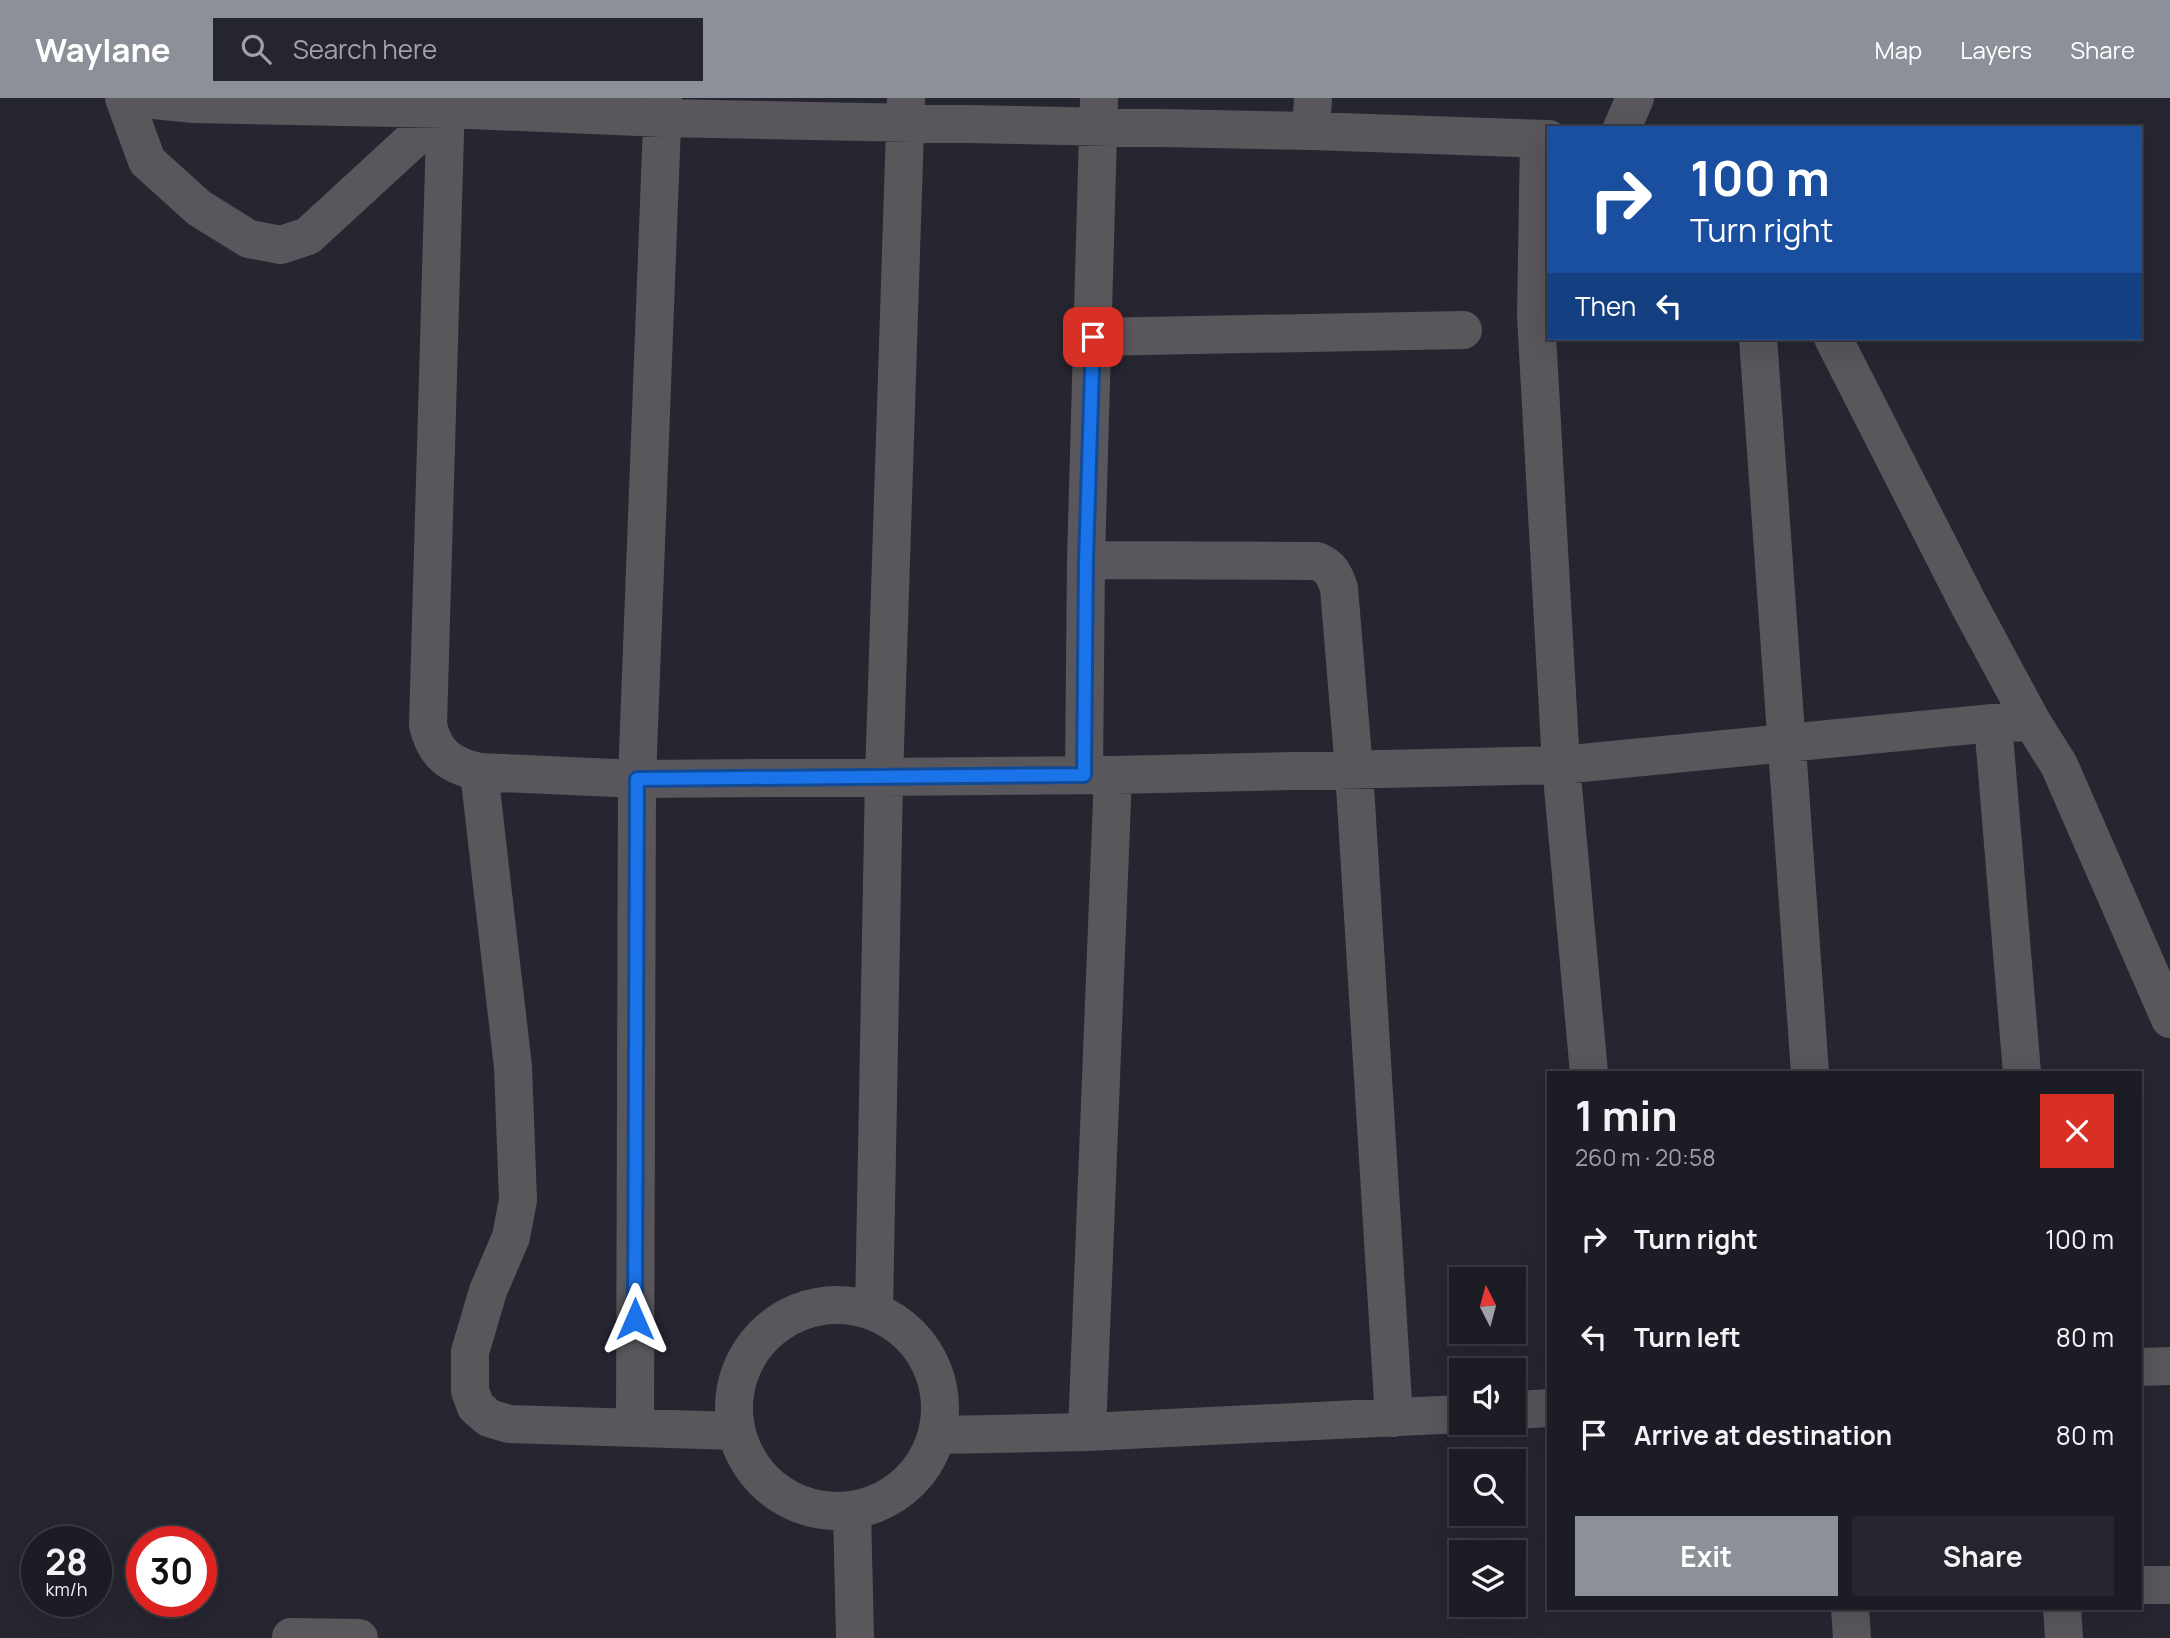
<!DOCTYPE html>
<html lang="en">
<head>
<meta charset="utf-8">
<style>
	:root { --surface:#1c1c25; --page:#25252d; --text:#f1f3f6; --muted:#a0a1a7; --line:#3a3a42; --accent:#8c9099 }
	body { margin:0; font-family:Manrope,sans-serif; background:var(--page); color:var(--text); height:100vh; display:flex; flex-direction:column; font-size:26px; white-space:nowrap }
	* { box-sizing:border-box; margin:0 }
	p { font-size:23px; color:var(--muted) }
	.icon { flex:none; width:38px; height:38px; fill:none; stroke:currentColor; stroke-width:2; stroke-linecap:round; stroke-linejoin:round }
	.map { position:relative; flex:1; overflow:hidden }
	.sheet { position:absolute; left:1547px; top:973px; width:595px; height:539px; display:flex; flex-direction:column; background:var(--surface); border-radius:0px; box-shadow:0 7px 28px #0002,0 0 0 2px var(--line) }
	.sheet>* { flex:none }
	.top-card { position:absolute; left:1547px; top:28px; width:595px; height:214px; border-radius:0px; box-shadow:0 7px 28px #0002,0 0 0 2px var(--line); background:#1a4fa0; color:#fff; overflow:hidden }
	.needle { width:46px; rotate:354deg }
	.buttons { position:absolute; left:1449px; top:1169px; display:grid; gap:14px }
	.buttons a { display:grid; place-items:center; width:77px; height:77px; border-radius:0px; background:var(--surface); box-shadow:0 7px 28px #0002,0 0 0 2px var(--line); font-size:35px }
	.speed { position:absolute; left:21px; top:1428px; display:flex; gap:14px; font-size:35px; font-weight:700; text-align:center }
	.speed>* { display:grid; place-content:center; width:91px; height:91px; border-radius:50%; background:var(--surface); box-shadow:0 7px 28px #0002,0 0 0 2px var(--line); line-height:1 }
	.speed small { font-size:18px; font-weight:400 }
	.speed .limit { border:10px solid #d22; background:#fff; color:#111 }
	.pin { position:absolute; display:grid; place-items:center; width:60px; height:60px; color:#fff; margin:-30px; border-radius:14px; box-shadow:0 4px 10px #0006 }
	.me { position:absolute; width:77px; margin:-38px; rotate:0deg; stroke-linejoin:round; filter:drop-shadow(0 0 5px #0008) }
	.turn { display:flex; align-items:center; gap:24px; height:147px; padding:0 28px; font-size:32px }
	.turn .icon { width:91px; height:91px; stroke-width:2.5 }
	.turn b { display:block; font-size:49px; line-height:60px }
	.then { display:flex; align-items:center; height:66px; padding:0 28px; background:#0003; gap:14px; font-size:26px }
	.round { display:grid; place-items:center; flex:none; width:74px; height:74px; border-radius:0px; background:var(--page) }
	.headline { display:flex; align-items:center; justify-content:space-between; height:119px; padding:0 28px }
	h1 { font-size:42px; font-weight:700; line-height:52px }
	.action { display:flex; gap:14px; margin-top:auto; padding:14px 28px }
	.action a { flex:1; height:80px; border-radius:0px; background:var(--accent); color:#fff; font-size:28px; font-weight:700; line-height:80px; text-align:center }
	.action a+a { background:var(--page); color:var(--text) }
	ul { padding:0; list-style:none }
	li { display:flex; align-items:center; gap:21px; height:98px; padding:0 28px }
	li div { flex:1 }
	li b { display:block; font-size:26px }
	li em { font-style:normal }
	header { display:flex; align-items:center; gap:42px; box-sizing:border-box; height:98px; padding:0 35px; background:var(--accent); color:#fff }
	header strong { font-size:33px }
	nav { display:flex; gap:38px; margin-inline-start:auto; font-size:24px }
	.search { width:490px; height:63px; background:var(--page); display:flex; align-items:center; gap:18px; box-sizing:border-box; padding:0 24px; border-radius:0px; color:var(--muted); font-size:26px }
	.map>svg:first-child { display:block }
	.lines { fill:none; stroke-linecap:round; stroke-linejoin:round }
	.minor { stroke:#5a575c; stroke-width:38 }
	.route-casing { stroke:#114b97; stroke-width:18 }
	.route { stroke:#1a73e8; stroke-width:12 }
</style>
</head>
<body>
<header>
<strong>Waylane</strong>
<div class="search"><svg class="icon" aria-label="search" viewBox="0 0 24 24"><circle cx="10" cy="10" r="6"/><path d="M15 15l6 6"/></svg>Search here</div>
<nav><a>Map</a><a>Layers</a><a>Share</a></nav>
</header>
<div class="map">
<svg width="2170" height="1540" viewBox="0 0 2170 1540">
	<rect width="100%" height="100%" fill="#262631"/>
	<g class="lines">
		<path class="minor" d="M124,0L147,63L199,110L249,141L281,147L308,138L446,11
			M134,0L194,6L446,11L663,20L1311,33L1549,41
			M446,0L428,627C435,657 450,667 479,674L637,681L1113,677L1561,667L1993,625L2032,624
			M1622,30L1635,0
			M1311,33L1313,0
			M1539,41L1536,218L1561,667L1589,975
			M1093,239L1463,232
			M1758,240L1810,975
			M1833,240L1969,507L2032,624L2059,667L2170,921
			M1086,462L1317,463C1331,469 1334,476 1339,490L1354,672L1394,1320
			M1993,625L2022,975
			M479,674L513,969L518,1102L511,1139L488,1193L470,1254V1293L476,1309L489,1320L509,1326L736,1333
			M1084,677L1086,462L1099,0
			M734 1310a103 103 0 1 1 206 0a103 103 0 1 1-206 0Z
			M874,1214L884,679L906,0
			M2140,1269L2170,1268
			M1514,1312L1549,1310
			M635,1329L637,681L663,0
			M1087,1334L1113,677
			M937,1337L1087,1334L1461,1316
			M852,1412L855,1540
			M2140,1487H2170
			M1850,1510L1852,1540
			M2062,1510L2064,1540
			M291,1539L359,1540"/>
	</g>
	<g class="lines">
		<g class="route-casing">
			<path id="route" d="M635,1221L637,681L1084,677L1086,462L1093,239"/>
		</g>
		<use href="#route" class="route"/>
	</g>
</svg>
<div class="buttons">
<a><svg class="needle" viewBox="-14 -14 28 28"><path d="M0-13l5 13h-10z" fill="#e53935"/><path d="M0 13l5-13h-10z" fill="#a0a1a7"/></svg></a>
<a><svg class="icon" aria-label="sound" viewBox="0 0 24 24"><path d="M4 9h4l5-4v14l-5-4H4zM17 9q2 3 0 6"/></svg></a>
<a><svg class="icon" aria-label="search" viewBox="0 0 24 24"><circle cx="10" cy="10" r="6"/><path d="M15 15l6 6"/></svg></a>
<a><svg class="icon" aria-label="layers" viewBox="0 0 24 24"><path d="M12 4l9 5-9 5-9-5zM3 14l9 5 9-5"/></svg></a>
</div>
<div class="speed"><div>28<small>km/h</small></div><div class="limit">30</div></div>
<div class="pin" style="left:1093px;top:239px;background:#d93025"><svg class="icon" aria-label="arrive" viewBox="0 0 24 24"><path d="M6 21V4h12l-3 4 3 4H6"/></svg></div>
<svg class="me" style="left:635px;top:1221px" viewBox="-20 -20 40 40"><path d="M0-17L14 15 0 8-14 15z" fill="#1a73e8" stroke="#fff" stroke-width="4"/></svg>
<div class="top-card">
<div class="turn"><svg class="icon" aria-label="right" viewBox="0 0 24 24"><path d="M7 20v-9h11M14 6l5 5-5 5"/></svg><div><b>100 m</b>Turn right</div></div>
<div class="then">Then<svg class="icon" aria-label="left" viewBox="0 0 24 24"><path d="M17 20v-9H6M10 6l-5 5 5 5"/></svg></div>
</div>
<section class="sheet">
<div class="headline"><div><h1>1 min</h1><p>260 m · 20:58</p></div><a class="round" style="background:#d93025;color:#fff"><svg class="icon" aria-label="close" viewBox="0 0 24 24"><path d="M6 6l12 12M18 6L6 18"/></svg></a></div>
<ul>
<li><svg class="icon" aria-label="right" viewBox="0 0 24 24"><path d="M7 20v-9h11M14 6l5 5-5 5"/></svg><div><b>Turn right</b></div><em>100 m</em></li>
<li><svg class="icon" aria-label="left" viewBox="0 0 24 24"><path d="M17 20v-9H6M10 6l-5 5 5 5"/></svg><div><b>Turn left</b></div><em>80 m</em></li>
<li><svg class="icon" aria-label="arrive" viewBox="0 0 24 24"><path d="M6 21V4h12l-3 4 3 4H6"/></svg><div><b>Arrive at destination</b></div><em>80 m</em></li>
</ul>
<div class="action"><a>Exit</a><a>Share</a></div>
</section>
</div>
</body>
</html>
